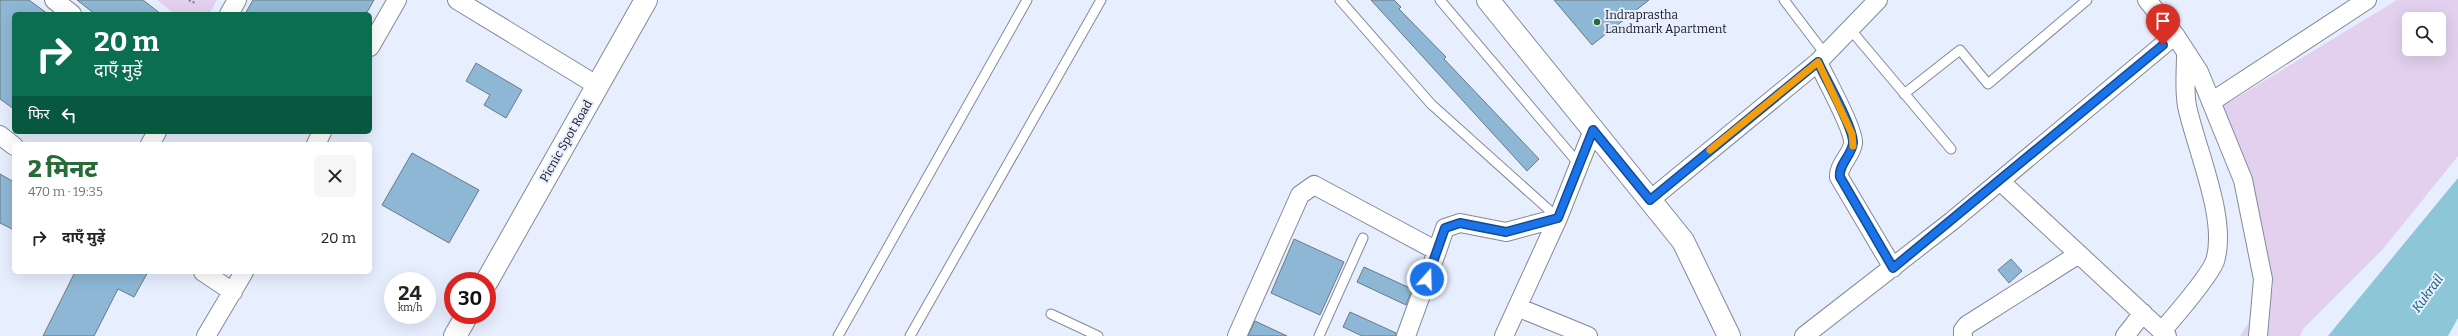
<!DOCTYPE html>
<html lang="hi">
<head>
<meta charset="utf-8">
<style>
	:root { --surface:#fff; --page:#f6f6f6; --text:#222; --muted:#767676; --accent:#276c38 }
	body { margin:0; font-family:Bitter,"Noto Sans Devanagari",serif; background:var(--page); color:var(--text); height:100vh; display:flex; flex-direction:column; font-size:15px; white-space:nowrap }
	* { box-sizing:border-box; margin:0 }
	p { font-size:13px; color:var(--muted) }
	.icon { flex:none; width:22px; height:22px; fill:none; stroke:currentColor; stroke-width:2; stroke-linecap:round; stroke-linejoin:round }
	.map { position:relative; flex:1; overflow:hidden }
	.panel { position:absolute; left:12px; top:142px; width:360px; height:132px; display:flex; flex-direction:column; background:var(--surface); border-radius:6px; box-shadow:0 4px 16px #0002 }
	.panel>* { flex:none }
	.guide { position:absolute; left:12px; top:12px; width:360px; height:122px; border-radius:6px; box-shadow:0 4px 16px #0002; background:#0b6e4f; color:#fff; overflow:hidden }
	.tools { position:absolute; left:2402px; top:12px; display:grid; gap:8px }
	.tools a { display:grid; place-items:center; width:44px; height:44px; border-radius:6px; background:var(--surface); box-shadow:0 4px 16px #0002; font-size:20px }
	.speed { position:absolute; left:384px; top:272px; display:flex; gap:8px; font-size:20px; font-weight:700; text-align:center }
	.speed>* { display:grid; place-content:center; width:52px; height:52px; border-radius:50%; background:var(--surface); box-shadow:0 4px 16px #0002; line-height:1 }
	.speed small { font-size:10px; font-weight:400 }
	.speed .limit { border:6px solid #d22; background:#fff; color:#111 }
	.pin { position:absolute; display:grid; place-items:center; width:34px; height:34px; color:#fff; margin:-41px -17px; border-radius:50% 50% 50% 0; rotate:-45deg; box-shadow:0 0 4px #0007 }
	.pin .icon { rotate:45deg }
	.me { position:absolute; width:44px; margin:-22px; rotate:20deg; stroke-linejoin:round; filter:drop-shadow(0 0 3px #0008) }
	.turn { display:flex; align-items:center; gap:14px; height:84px; padding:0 16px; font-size:18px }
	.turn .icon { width:52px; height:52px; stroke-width:2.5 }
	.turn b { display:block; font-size:28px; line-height:34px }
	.then { display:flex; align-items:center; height:38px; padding:0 16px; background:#0003; gap:8px; font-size:15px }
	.round { display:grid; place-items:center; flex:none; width:42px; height:42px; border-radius:6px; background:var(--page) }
	.overview { display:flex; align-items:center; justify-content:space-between; height:68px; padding:0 16px }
	h1 { font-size:24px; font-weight:800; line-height:30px; color:var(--accent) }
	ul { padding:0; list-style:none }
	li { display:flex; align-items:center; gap:12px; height:56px; padding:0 16px }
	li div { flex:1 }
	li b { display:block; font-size:15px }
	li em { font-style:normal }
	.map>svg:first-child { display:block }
	.green { fill:#e2d0ee; fill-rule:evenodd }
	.water { fill:#8dc6d7 }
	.building { fill:#8eb7d6; stroke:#6c7983 }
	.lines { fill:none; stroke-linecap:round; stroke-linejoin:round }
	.lane-casing { stroke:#838997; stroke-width:11 }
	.street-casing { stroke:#838997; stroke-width:20 }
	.secondary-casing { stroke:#838997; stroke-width:24 }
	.path { stroke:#858a95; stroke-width:2.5; stroke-dasharray:2 3; stroke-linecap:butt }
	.lane { stroke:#fff; stroke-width:9 }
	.street { stroke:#fff; stroke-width:18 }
	.secondary { stroke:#fff; stroke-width:22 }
	.route-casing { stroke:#114b97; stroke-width:10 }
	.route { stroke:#1a73e8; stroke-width:7 }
	.slow { stroke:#f59e0b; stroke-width:7 }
	.poi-dot { fill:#276c38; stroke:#e7eefe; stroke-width:1.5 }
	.labels { text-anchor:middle; stroke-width:4; stroke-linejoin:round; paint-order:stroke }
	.poi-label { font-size:12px; fill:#15171d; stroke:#e7eefe; text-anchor:start }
	.street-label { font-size:12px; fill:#15171d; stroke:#e7eefe }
	.water-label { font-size:13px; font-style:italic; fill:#08596b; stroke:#e7eefe }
</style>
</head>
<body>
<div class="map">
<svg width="2458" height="336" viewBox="0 0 2458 336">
	<rect width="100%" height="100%" fill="#e7eefe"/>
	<path class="green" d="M157,0H217L209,14H175Z
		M2397,0H2458V156L2383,249L2303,329L2300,336H2240L2273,287L2248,181L2223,106ZM2409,19H2439V49H2409Z"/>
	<path class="water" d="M2458,178V318L2448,336H2328Z"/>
	<path class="building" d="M0,0H29L48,14H14V109L0,99Z
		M77,0H143L161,14H95Z
		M253,0H374L366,14H245Z
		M1371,0H1394L1401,7L1399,9L1446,57L1444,59L1539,159L1527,171Z
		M1554,0H1649L1592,45Z
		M476,63L522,90L506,118L484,105L490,95L466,81Z
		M412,153L479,190L449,243L382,205Z
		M0,174L14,182V230L0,223Z
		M1294,239L1344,262L1320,315L1271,293Z
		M2011,259L2022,271L2009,283L1998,270Z
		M1364,267L1412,289L1406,305L1357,282Z
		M75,272H148L134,297L118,289L94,336H43Z
		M1350,312L1396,333V336H1362L1343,327Z
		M1255,321L1287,336H1248Z"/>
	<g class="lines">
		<g class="lane-casing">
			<path id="lane" d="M1340,0L1431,104L1558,218
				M1440,0L1578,163
				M1784,0L1825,54
				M1850,29L1951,149
				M1904,94L1960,50L1988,84L2087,0
				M1051,314L1098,336
				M838,336L1027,0
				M910,336L1101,0
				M1319,336L1363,238"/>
		</g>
		<g class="street-casing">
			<path id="street" d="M54,0L72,14
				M457,0L598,86
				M2147,0L2175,35L2199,72L2243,180L2263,279L2258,336
				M229,14L237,0
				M370,47L397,0
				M1818,62C1825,78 1854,129 1853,143C1852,155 1838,165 1839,177L1893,268
				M2211,102L2367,0
				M0,135L14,146
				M150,144L157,132
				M316,144L322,132
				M2000,181L2167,336
				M1650,200L1818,62L1878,0
				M1437,251L1445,228L1460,223L1506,232L1558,218
				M203,272L233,292
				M1517,307L1588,336
				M2162,331C2175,316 2209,277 2215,261C2228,219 2196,149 2187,106C2184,90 2186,71 2186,55
				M206,336L244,272
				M1237,336L1300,195L1314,185L1437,251L1406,336
				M1504,336L1558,218L1593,130
				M1804,336L1952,221L2175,35
				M1963,336V330L1967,325L2079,254
				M2125,336L2143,313"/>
		</g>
		<g class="secondary-casing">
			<path id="secondary" d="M1488,0L1683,241L1729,336
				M487,281L646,0
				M455,336L467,315"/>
		</g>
		<path class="path" d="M189,0L193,3L195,0"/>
		<use href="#lane" class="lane"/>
		<use href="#street" class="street"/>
		<use href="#secondary" class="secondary"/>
	</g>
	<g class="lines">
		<g class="route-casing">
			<path id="route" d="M1427,279L1445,228L1460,223L1506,232L1558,218L1593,130L1650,200L1818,62C1825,78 1854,128 1853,143C1852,155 1838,165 1840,177L1893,268L2163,45"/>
		</g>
		<use href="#route" class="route"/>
		<path class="slow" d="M1710,150L1818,62L1852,134L1853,146"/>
	</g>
	<circle class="poi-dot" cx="1597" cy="22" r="4"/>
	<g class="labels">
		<g class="poi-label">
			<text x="1605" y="19">Indraprastha<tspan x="1605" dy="14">Landmark Apartment</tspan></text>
		</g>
		<g class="street-label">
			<text transform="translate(566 141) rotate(-60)" y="4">Picnic Spot Road</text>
		</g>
		<g class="water-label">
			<text transform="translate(2427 293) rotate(-54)" y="5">Kukrail</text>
		</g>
	</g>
</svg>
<div class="tools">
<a><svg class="icon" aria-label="search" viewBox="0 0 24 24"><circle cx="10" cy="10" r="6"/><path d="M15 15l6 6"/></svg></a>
</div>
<div class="speed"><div>24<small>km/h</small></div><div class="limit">30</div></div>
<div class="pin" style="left:2163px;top:45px;background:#d93025"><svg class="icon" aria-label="arrive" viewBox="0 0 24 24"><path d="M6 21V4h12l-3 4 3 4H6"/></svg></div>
<svg class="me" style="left:1427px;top:279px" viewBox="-20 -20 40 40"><circle r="17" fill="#1a73e8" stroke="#fff" stroke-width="3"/><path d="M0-11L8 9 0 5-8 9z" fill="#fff"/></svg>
<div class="guide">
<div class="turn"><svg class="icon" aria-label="right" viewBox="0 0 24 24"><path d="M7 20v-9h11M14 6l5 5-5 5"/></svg><div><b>20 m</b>दाएँ मुड़ें</div></div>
<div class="then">फिर<svg class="icon" aria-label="left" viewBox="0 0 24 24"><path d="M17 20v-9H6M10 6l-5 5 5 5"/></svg></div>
</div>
<section class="panel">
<div class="overview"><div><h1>2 मिनट</h1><p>470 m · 19:35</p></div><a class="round"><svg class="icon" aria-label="close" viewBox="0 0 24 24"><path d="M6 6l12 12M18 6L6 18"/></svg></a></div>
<ul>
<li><svg class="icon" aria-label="right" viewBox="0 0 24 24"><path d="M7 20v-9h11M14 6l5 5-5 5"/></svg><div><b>दाएँ मुड़ें</b></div><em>20 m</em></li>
</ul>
</section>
</div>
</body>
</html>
